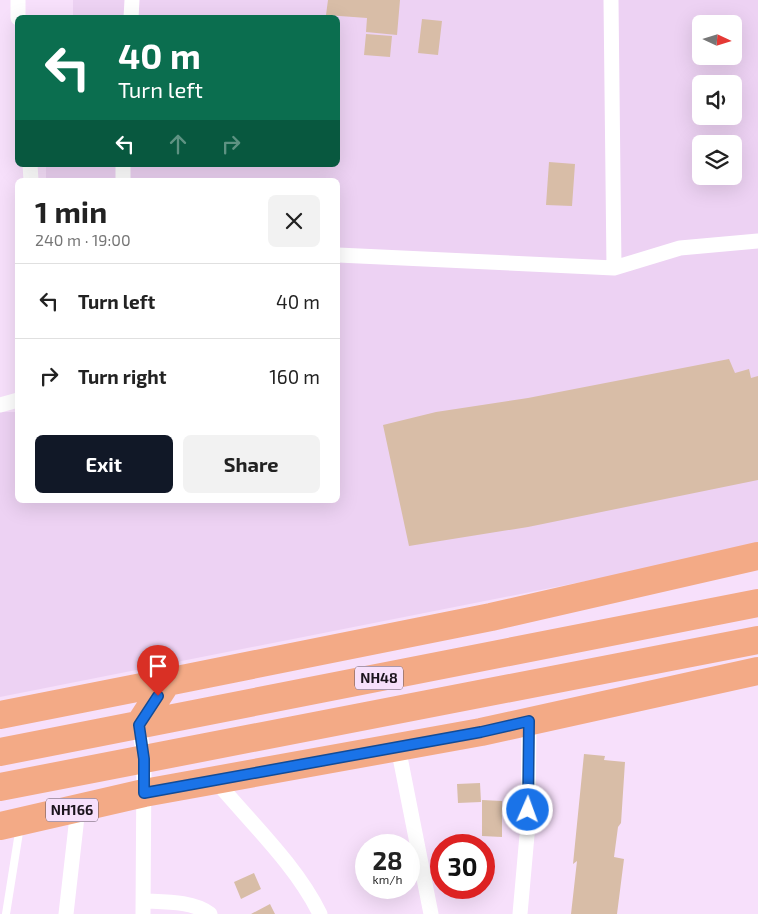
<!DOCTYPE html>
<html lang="en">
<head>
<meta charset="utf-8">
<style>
	:root { --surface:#fff; --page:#f2f2f2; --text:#222; --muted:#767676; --line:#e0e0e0; --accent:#111827 }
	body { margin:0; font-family:"Exo 2",sans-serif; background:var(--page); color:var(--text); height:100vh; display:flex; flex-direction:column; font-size:19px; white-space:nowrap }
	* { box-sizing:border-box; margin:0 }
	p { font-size:16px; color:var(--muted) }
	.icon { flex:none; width:28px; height:28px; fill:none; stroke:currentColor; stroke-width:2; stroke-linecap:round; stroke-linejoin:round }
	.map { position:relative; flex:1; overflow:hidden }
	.details { position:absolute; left:15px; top:178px; width:325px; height:325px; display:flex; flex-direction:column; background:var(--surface); border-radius:8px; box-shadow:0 5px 20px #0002 }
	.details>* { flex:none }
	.top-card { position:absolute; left:15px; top:15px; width:325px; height:152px; border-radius:8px; box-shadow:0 5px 20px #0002; background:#0b6e4f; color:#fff; overflow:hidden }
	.needle { width:32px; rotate:94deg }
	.controls { position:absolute; left:692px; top:15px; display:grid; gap:10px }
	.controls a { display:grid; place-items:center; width:50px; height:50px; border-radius:8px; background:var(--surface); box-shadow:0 5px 20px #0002; font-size:25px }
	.speed { position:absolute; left:355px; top:834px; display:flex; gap:10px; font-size:25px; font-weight:700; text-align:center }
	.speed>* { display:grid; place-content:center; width:65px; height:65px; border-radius:50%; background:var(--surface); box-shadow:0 5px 20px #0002; line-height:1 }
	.speed small { font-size:12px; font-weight:400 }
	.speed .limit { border:8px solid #d22; background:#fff; color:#111 }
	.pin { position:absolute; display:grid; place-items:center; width:42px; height:42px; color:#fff; margin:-51px -21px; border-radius:50% 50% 50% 0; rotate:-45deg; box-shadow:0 0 5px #0007 }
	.pin .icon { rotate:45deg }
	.me { position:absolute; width:55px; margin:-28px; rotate:2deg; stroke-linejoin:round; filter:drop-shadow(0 0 4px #0008) }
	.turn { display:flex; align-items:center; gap:18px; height:105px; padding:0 20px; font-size:22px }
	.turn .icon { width:65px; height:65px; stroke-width:2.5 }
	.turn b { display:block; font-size:35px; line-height:42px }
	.lanes { display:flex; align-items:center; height:48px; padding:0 20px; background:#0003; justify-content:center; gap:25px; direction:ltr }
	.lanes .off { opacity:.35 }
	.round { display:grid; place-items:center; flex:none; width:52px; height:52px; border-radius:8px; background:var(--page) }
	.head { display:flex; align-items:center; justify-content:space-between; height:85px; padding:0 20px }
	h1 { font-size:30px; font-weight:700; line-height:38px }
	.button { display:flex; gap:10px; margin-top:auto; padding:10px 20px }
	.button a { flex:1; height:58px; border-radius:8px; background:var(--accent); color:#fff; font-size:20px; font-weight:700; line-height:58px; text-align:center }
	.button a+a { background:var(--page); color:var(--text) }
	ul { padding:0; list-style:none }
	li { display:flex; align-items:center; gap:15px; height:75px; padding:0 20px; border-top:1px solid var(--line) }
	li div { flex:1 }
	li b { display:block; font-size:19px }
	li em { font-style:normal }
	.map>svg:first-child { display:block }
	.built { fill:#edd2f3; fill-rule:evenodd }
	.building { fill:#d8bda7 }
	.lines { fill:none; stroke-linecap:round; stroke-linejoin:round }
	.lane { stroke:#fff; stroke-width:8 }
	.street { stroke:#fff; stroke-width:15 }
	.highway { stroke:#f3aa86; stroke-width:28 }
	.route-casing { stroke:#114b97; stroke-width:12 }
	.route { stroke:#1a73e8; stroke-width:9 }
	.labels { text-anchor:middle; stroke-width:5; stroke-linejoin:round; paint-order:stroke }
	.shield { fill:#f7e0fb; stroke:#5d505f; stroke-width:1 }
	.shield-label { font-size:14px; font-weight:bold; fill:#1b131c }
</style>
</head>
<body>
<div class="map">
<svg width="758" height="914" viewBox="0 0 758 914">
	<rect width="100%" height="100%" fill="#f7e0fb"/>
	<path class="built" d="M73,0H758V547L0,697V412H17L18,500H338V180H46V165H338V18L73,17ZM701,24H734V56H701ZM701,84H734V116H701ZM701,144H734V176H701Z"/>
	<path class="building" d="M328,0H400L397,35L366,32L367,18L326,15Z
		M422,19L442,21L438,55L418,53Z
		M366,34L392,36L390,57L364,55Z
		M549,162L575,164L572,206L546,205Z
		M729,359L735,373L749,369L751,378L758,376V480L528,527L409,546L383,425L436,412L528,398Z
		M584,754L605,756L604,760L625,762L621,823L618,827L614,857L624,859L617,914H571L577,861L573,864Z
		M480,783L481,802L458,803L457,784Z
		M482,800L502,801V837L482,836Z
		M254,873L261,889L241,899L234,882Z
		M270,904L275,914H251Z"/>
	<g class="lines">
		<path class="lane" d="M6,914L20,826"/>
		<path class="street" d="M18,0V18
			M611,0L614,268
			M131,18L132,0
			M30,165L31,180
			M123,180V165
			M338,255L614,268L680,248L758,241
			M0,405L18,400
			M139,725L144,759L143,914
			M398,747L431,914
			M216,781C251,823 296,865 320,914
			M144,901C165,902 193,901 210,914
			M66,914L78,808
			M520,914L528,824L529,721"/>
		<path class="highway" d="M0,715L167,682
			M139,725L167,682L491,617L758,556
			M0,752L758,603
			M0,787L758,640
			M0,826L144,793L481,732L758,671"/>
	</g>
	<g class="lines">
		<g class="route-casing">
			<path id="route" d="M158,696L139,725L144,759V793L481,732L529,721L528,810"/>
		</g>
		<use href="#route" class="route"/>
	</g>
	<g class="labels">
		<g class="shield">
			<rect x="355" y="666.5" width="48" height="23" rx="4"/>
			<rect x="46" y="798.5" width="52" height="23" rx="4"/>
		</g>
		<g class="shield-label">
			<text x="379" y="683">NH48</text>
			<text x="72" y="815">NH166</text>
		</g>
	</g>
</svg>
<div class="controls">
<a><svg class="needle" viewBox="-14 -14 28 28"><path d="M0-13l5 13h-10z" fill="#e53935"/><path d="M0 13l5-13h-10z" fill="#767676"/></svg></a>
<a><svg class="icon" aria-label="sound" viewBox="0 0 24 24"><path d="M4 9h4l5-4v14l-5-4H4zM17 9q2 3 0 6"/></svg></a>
<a><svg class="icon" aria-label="layers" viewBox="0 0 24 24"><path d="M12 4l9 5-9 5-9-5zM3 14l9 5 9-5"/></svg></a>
</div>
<div class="speed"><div>28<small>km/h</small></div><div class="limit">30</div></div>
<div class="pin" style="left:158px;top:696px;background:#d93025"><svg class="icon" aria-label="arrive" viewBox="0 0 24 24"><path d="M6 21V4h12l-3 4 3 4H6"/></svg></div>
<svg class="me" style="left:528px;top:810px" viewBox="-20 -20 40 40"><circle r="17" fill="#1a73e8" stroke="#fff" stroke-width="3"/><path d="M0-11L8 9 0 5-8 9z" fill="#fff"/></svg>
<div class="top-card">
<div class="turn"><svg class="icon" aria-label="left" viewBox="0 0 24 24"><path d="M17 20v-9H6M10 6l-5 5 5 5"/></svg><div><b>40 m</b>Turn left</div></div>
<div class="lanes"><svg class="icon" aria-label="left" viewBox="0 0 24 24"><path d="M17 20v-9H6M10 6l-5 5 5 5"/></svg><svg class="icon off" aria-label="ahead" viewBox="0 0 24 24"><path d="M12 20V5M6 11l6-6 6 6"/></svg><svg class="icon off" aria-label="right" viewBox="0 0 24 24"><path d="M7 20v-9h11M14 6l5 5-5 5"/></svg></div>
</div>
<section class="details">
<div class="head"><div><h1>1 min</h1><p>240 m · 19:00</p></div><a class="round"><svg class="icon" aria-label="close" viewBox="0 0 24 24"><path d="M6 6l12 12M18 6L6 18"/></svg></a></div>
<ul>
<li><svg class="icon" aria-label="left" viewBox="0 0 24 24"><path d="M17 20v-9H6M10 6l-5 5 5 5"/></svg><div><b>Turn left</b></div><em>40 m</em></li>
<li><svg class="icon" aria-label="right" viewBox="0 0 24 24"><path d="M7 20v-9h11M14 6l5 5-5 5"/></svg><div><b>Turn right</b></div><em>160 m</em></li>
</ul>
<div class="button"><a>Exit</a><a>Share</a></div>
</section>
</div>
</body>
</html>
